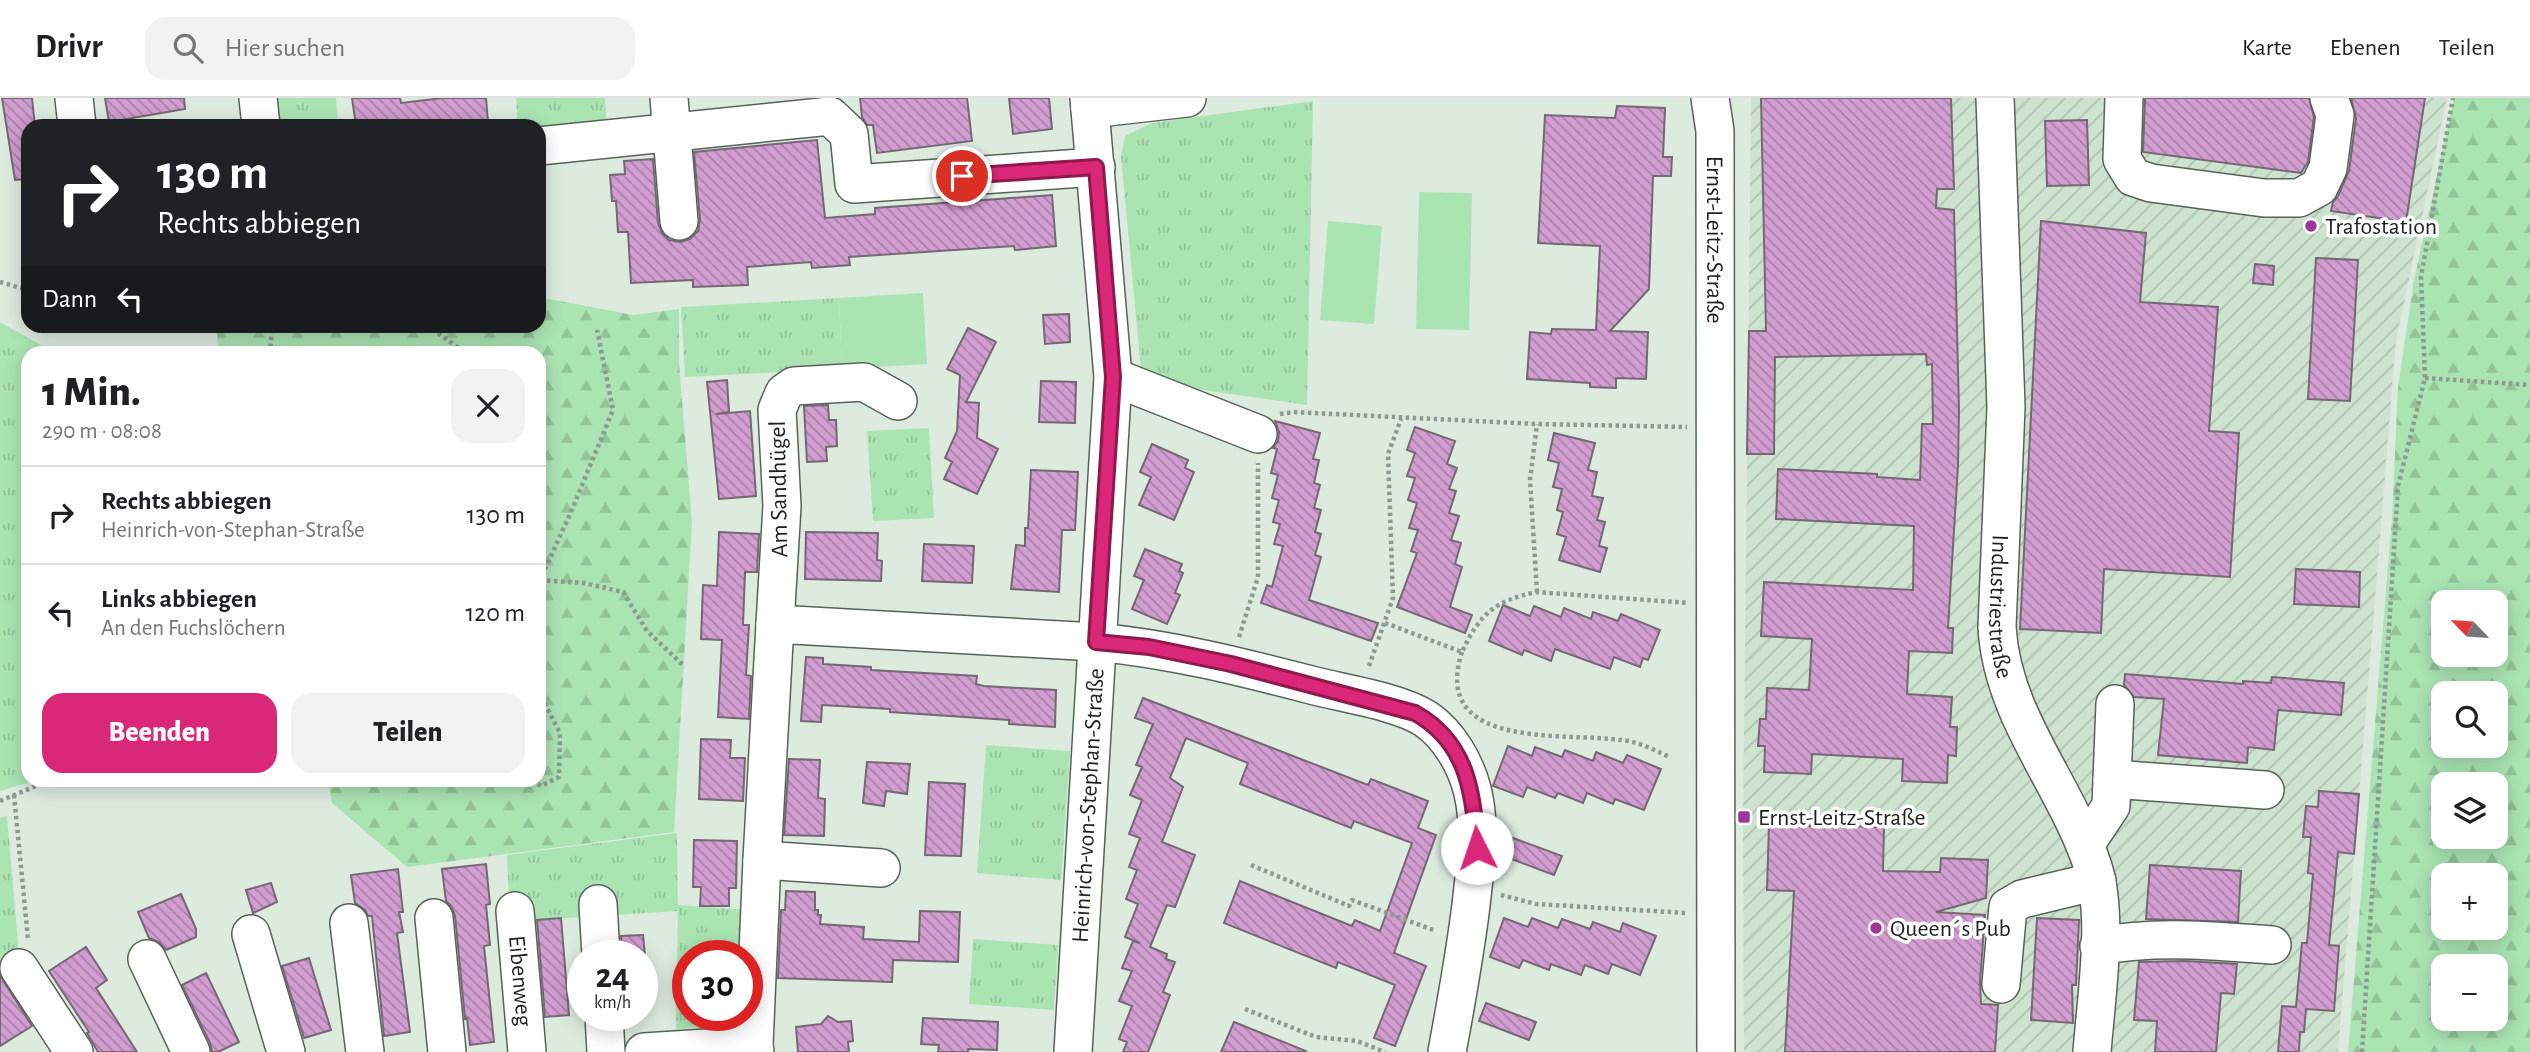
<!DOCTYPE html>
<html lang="de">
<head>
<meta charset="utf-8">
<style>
	:root { --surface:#fff; --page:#f2f2f2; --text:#202124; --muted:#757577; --line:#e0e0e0; --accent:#db2777 }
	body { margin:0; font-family:"Alegreya Sans",sans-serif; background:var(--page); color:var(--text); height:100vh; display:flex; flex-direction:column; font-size:26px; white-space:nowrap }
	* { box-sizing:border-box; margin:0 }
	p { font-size:23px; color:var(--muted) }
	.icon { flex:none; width:38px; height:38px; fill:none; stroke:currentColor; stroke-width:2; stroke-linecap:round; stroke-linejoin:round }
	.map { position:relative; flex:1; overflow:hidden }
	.side { position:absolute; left:21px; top:248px; width:525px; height:441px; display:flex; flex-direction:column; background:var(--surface); border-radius:21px; box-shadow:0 4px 18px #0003 }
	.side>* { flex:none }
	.top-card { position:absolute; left:21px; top:21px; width:525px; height:214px; border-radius:21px; box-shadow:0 4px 18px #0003; background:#202124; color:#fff; overflow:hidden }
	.needle { width:46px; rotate:295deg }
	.fabs { position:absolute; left:2431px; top:492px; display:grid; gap:14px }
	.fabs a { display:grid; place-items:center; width:77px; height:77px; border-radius:14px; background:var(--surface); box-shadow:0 4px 18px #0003; font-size:35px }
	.speed { position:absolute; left:567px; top:842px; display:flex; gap:14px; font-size:35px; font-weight:700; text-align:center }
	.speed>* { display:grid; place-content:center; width:91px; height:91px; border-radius:50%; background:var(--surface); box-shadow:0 4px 18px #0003; line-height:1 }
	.speed small { font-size:18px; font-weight:400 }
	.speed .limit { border:10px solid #d22; background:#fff; color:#111 }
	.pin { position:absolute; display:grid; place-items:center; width:60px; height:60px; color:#fff; margin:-30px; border:4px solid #fff; border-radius:50%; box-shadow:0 2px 7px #0007 }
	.me { position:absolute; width:77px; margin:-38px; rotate:356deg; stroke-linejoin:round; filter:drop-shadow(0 0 5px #0008) }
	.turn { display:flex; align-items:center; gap:24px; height:147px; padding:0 21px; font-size:32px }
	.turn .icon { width:91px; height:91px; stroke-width:2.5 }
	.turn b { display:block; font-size:49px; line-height:60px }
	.then { display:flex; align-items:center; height:66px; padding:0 21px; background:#0003; gap:14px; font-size:26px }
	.round { display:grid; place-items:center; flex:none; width:74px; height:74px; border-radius:21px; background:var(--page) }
	.summary { display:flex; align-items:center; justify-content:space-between; height:119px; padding:0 21px }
	h1 { font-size:42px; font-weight:800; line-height:52px }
	.cta { display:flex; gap:14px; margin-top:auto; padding:14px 21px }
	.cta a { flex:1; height:80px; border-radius:21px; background:var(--accent); color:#fff; font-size:28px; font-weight:800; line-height:80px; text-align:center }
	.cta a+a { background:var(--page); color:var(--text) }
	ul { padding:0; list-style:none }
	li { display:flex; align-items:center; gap:21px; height:98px; padding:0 21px; border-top:2px solid var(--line) }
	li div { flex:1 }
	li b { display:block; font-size:26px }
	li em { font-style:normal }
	header { display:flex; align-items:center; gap:42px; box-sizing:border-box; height:98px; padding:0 35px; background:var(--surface); border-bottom:2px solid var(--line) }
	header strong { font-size:33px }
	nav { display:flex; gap:38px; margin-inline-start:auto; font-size:24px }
	.search { width:490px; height:63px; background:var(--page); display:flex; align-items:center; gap:18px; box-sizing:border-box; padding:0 24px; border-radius:21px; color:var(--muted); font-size:26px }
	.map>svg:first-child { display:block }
	.industrial { fill:url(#industrial-furrows) }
	.grass { fill:url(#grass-tufts) }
	.forest { fill:url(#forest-firs); fill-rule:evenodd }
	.garden { fill:#aae4b3 }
	.building { fill:url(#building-back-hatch); stroke:#746873; stroke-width:2 }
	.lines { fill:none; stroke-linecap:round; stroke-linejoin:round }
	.minor-casing { stroke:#576359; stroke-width:40 }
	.path { stroke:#8e998f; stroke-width:4.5; stroke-dasharray:3.5 3.5; stroke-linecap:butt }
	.minor { stroke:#fff; stroke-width:37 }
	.route-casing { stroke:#8e194d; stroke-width:18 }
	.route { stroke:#db2777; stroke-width:12 }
	.poi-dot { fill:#9b369b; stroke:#fff; stroke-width:2.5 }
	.labels { text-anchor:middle; stroke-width:7; stroke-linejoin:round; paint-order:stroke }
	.poi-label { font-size:24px; fill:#1c211c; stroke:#fff; text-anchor:start }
	.street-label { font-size:24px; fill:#1c211c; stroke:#fff }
</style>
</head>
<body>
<header>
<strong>Drivr</strong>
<div class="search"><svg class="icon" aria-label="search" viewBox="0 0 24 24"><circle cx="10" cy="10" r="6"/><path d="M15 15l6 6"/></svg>Hier suchen</div>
<nav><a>Karte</a><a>Ebenen</a><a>Teilen</a></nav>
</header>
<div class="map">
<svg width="2530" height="954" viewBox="0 0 2530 954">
	<defs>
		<pattern id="industrial-furrows" width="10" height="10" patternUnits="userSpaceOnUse" patternTransform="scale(1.75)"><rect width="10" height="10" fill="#cee2d0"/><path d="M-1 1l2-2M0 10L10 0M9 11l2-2" fill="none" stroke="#b0c2b2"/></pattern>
		<pattern id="grass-tufts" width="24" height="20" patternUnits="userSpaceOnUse" patternTransform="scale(1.75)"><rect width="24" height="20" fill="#aae4b3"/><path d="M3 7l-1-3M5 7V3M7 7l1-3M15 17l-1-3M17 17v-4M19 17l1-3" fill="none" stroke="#92c399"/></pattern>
		<pattern id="forest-firs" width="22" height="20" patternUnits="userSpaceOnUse" patternTransform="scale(1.75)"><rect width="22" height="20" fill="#aae4b3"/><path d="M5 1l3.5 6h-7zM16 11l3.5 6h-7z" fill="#92c399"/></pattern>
		<pattern id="building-back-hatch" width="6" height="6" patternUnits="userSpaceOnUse" patternTransform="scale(1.75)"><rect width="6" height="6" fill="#d29dd0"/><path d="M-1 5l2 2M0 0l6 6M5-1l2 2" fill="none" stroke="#aa80a8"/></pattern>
	</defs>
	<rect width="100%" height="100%" fill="#ddebdf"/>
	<path class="industrial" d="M1751,0H2447L2396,243L2338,954H1744L1743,730Z"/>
	<path class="grass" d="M265,0H336L338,28H268Z
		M516,0H605L607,30L539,35V28H518Z
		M1313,3L1307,307L1142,283L1121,58L1125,38L1152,25Z
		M246,22V28H176Z
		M839,200L842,271L685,279L681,209Z
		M0,224L46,250L158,255L28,256V682L34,683L0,693Z
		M929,330L934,420L873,423L867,333Z
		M986,647L1070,653L1061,782L977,775Z
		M7,718L19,857L0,870V720Z
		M677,735L678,807L749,812L747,857L688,858V917H744V926L676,931L678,813L521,823L509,806L507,757Z
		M973,841L1058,847L1054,912L969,906Z"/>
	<path class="forest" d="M2454,0H2530V954H2348L2392,420L2398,289L2414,182ZM2443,504H2496V556H2443ZM2443,595H2496V648H2443ZM2443,686H2496V738H2443ZM2443,777H2496V830H2443ZM2443,868H2496V920H2443Z
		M539,199L633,217L679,211V265L692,424L674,734L407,769L332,705L328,683L539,682V256L219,255L216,228H539Z"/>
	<path class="garden" d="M1419,94L1472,95L1469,232L1416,231Z
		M1328,123L1382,128L1374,226L1320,222Z
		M923,195L927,266L842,271L839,200Z"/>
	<path class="building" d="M2,0H32L35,28H28V81L15,82Z
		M105,0H184L185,11L109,24Z
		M352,0H400L401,5L443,0H486L488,24L454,28H356Z
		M860,0H967L972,43L877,55L873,27H867L862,19Z
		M1009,0H1049L1052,31L1013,36Z
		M1761,0H1951L1954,91H1937L1936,110L1954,112L1959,312L1958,368L1948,530H1953L1952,555L1909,553L1907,596L1952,599L1950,629H1957L1956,658L1948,657L1947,685L1902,683L1903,661L1812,656L1811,676L1764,674L1765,648H1758L1760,621H1766L1767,590L1809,592L1812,541L1761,538L1764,484L1913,492L1914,428L1776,421L1778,371L1877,376V379L1920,382L1922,326H1933L1932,266L1927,267L1926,256L1775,259L1774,356H1747L1749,233H1766Z
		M2145,0H2309L2314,19L2308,64L2301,75L2143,54Z
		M2351,0H2425L2406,124L2331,113L2333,104L2338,98L2349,73L2356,20Z
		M1617,8L1665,10L1663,59H1672L1671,78H1653L1649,191L1610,233L1648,234L1646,281L1616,280V290L1590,289V285L1527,281L1530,234L1551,236L1552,231L1596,232L1600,148L1538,145L1545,17L1615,20Z
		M2087,22L2089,87L2047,88L2045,23Z
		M817,42L825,120L875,116V110L1052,97L1056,148L1015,152L1014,148L849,159L850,167L812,170L811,164L747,169L748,187L693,189V182L631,185L628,134H618L616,103H612L610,77L625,76L624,63L653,61L658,125L662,135L669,142L681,144L690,141L698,133L700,122L694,54Z
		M2041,123L2146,135L2140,204L2218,209L2209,333L2239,335L2230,479L2104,471L2101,535L2020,531Z
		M2316,160L2358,162L2350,303L2308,301Z
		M2255,166L2274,168L2273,187L2253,185Z
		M1069,216L1070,244L1045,246L1043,217Z
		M968,230L996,244L966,304L979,305L977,340L998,351L977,396L944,381L952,364L945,360L957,333L960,277L947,271Z
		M727,282L729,314L716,316L750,313L756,398L719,401L707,284Z
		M1041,283L1076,284L1075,325L1039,324Z
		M828,307L829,322H836L837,348L826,349L827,363L807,364L804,308Z
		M1275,323L1320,335L1313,361L1319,362L1314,385L1320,387L1314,410L1321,412L1315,434L1321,436L1315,457L1321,459L1309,502L1378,525L1371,543L1261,505L1267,487L1272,489L1283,448L1274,446L1280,426L1273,424L1279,402L1272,400L1278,377L1271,375L1277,351L1273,350L1278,343L1279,334Z
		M1415,329L1455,343L1447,366L1457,370L1449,391L1456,393L1449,415L1459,418L1451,442L1461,445L1455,466L1462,469L1450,509L1472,517L1465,535L1397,509L1417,455L1411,453L1418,432L1409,430L1417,405L1408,402L1415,380L1407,378L1415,355L1407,352Z
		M1554,335L1595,345L1588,372L1597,374L1592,398L1603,400L1597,422L1605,424L1599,448L1607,450L1600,474L1559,462L1566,439L1557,436L1563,414L1557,412L1562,391L1553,389L1559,365L1548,362Z
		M1152,346L1188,362L1185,370L1194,374L1174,422L1139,407L1151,379L1140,374Z
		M1031,372L1078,374L1075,432H1062L1059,494L1011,491L1016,447L1025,448V430H1028Z
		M719,434L759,436L757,474H745L743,527H749L746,577L751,578L749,621L718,619L722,542L701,541L703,487L717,488Z
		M806,434L878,435L877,462L882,463L881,483L805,481Z
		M924,446L974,448L972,485L922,483Z
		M1145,451L1182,466L1179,473L1183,475L1175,495L1180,497L1167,526L1132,511L1144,482L1134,478Z
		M2296,471L2360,474L2359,509L2294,506Z
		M1503,507L1530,518L1534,508L1561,519L1564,510L1591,521L1593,514L1618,523L1621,516L1660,532L1648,562L1643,560L1640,569L1614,559L1610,571L1555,551L1551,563L1524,552L1522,557L1489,543Z
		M806,559L823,560V566L871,569V572L977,578L976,586L984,588L1056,592L1055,629L1009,626V622L890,614V611L822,607L821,624L801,623Z
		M2125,576L2243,586V583L2271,585L2272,579L2344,585L2341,617L2278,612L2274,652L2248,649L2247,665L2158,657L2164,601L2134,599L2124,587Z
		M1143,600L1368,687L1371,681L1428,703L1418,730L1436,737L1394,855L1426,868L1395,948L1374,940L1395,887L1338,864L1336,870L1224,825L1240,783L1352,828L1355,822L1380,833L1412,745L1354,723L1351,730L1240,686L1248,665L1186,640L1170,680L1183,689L1162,744L1195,757L1175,809L1167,807L1150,849L1167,856L1166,861L1175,864L1163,894L1170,897L1148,954H1123L1127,944L1119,941L1132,908L1119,903L1132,873L1122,870L1133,843L1140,845L1125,839L1138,806L1126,801L1137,772L1129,769L1140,740L1129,736L1142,702L1130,697L1142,669L1136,667L1153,626L1135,620Z
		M701,641L731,642L730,660H745L743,703L699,701Z
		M1508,648L1532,658L1535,649L1562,659L1565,652L1593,663L1596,654L1623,665L1627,657L1661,671L1644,712L1615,701L1613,706L1587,695L1583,705L1558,695L1555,700L1527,689L1523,699L1493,688Z
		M789,661L820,662L818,700L825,701L824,738L784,737Z
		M867,664L910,666L907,696L886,693L884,708L863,705Z
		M929,684L965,686L961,758L925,757Z
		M2319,693L2359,696L2354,756L2338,754L2329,847L2339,848L2334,913L2306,911L2304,934H2300L2299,954H2278L2282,908L2296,909L2302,845H2307L2313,776L2308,775L2311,739H2303L2306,708L2318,709Z
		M1769,727L1884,729L1883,773L1940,774L1941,760L1988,762L1986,800L1936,814L1985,817L1980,884L1981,906L1998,907L1995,954H1785L1794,793L1767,792Z
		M1513,740L1562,758L1554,777L1506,759Z
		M694,742L737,743L736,790H729V808H700L701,789H693Z
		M486,766L490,806L486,807L490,847L484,848L494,944L470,947L467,920L465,921L455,818L451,808L446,803L442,771Z
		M2150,767L2241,773L2238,824L2146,821Z
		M398,771L403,814H399L403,834L397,835L410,934L384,938L372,818H368L365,812L355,805L351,777Z
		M271,785L277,804L253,815L246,792Z
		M786,793L815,794V812H818V817H821L820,826L864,829L863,841L919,844L920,813L960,814L958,864L893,862L892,884L778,880L781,812H785Z
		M181,796L196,831V839L166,852L159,844L149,840L138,814Z
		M561,820L569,917L545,919L537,822Z
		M1504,820L1528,829L1532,820L1558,830L1562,821L1590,831L1593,824L1620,834L1623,825L1656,838L1640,877L1612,866L1608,876L1585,867L1581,877L1551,866L1549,872L1523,862L1519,870L1490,859Z
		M2037,820L2079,822L2076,887H2072L2073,925L2031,922Z
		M643,837L645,858H622L621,838Z
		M86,849L107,882L96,890L137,954H98L87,935L89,934L49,873Z
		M309,860L331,932L304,940L282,868Z
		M2185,863L2237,866L2234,896L2221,895L2216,954H2155L2157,923L2134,922L2139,864Z
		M206,875L239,944L218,954H212L210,945L182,887Z
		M0,877L32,928L0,948Z
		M1486,905L1536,924L1529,942L1479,923Z
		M828,918L838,924L851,923L853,943L848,944L849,954H798L796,929L821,926Z
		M923,920L998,924L997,952L968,951V954H938L939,947L921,946Z
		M1234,924L1306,953L1305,954H1221Z"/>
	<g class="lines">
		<g class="minor-casing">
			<g id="minor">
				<path d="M74,0L77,28"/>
				<path d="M258,0L261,28"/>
				<path d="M669,0L679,123"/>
				<path id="s1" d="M1710,0L1715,33L1716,954"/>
				<path id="s2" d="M1995,0L2006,309L1997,529C2002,619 2066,686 2093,769C2109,819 2096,900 2092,954"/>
				<path d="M2124,0L2122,61L2133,79L2151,85L2264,100H2299L2319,89L2328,70L2335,17L2329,0"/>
				<path d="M1090,11L1187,0"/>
				<path d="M539,48L830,18L849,36L854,86L1096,69"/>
				<path d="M1113,279L1258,336"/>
				<path d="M775,526L782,408L777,312L784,295L794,288L864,284L898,303"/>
				<path d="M2112,681L2265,692"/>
				<path d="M2085,747L2111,708L2115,606"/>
				<path d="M762,762L881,770"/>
				<path d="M598,806L601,858"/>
				<path id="s3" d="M515,813L527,954"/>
				<path d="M434,820L447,954"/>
				<path d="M349,825L365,954"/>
				<path d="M251,836L286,954"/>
				<path d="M2099,848C2158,837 2213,843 2272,847"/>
				<path d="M147,861L191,954"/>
				<path d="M19,870L74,954"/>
				<path d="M2001,886L2008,809L2022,801L2097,783"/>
				<path d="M604,917L606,954"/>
				<path d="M754,947L762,762L775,526L1096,544C1171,551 1242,569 1315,588C1347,596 1400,604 1426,621C1449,637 1465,665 1472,691C1482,729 1475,770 1471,807C1465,857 1456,905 1447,954"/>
				<path d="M644,954L754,947L755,954"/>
				<path id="s4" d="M1073,954L1113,279L1089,0"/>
			</g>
		</g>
		<path class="path" d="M0,184L28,192
			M355,228L435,233L467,256
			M270,256L272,228
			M2425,280L2530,287
			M1280,316L1293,314L1537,326L1687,329
			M539,469L541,480
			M540,482L584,485L623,494L647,533L685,569
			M539,484L571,414L613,312L597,232
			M1537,494L1530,382L1537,326
			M1385,525L1462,554C1480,515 1496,502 1537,494L1688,505
			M1239,539L1258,479V365
			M1462,554C1430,653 1565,634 1621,642C1640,644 1655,652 1671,660
			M1369,568L1393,500L1388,356L1401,321
			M532,682L541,688L559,679L560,635L539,595
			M14,697L28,841
			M0,703L50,682
			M1251,767L1349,808L1352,802L1436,833
			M1501,797L1536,806L1687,815
			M1245,911L1316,939L1357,943L1385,954
			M2362,954L2398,388L2425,280L2421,179L2453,0"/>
		<use href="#minor" class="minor"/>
	</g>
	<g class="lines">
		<g class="route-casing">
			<path id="route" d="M962,78L1096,69L1113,279L1096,544L1149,549L1231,566L1415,615C1467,644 1474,695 1477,750"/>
		</g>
		<use href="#route" class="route"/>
	</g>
	<g class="poi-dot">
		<circle cx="2311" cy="128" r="7"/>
		<rect x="1737" y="712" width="14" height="14" rx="3.5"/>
		<circle cx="1876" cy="830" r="7"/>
	</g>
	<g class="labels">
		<g class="poi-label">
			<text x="2325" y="136">Trafostation</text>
			<text x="1758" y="727">Ernst-Leitz-Straße</text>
			<text x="1890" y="838">Queen´s Pub</text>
		</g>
		<g class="street-label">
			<text dy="8" stroke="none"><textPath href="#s1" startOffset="142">Ernst-Leitz-Straße</textPath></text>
			<text transform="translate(778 391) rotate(-91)" y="8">Am Sandhügel</text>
			<text dy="8" stroke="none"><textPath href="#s2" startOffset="509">Industriestraße</textPath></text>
			<text dy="8" stroke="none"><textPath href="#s4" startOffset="247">Heinrich-von-Stephan-Straße</textPath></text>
			<text dy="8" stroke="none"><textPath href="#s3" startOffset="70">Eibenweg</textPath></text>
		</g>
	</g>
</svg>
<div class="fabs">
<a><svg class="needle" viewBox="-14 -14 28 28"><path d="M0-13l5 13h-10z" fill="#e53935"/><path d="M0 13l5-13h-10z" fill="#757577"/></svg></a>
<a><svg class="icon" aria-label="search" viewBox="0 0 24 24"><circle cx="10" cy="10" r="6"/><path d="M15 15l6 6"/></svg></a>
<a><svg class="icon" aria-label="layers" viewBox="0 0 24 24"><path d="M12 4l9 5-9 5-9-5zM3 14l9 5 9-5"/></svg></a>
<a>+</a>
<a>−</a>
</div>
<div class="speed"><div>24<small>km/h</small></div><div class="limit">30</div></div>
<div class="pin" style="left:962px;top:78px;background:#d93025"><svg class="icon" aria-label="arrive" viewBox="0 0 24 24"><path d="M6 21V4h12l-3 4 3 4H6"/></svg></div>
<svg class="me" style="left:1477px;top:750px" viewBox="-20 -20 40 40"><circle r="19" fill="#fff"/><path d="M0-13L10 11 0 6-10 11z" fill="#db2777"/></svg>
<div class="top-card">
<div class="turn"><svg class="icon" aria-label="right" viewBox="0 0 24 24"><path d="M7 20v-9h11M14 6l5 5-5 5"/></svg><div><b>130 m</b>Rechts abbiegen</div></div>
<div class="then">Dann<svg class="icon" aria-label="left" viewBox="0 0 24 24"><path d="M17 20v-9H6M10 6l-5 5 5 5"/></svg></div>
</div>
<section class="side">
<div class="summary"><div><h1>1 Min.</h1><p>290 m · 08:08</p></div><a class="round"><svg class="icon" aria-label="close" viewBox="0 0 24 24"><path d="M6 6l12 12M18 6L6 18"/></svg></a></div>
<ul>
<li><svg class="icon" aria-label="right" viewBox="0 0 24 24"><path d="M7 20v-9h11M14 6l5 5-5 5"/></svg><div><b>Rechts abbiegen</b><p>Heinrich-von-Stephan-Straße</p></div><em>130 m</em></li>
<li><svg class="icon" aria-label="left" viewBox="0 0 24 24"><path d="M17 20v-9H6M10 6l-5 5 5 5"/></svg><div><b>Links abbiegen</b><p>An den Fuchslöchern</p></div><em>120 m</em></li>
</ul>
<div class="cta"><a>Beenden</a><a>Teilen</a></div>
</section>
</div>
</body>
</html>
